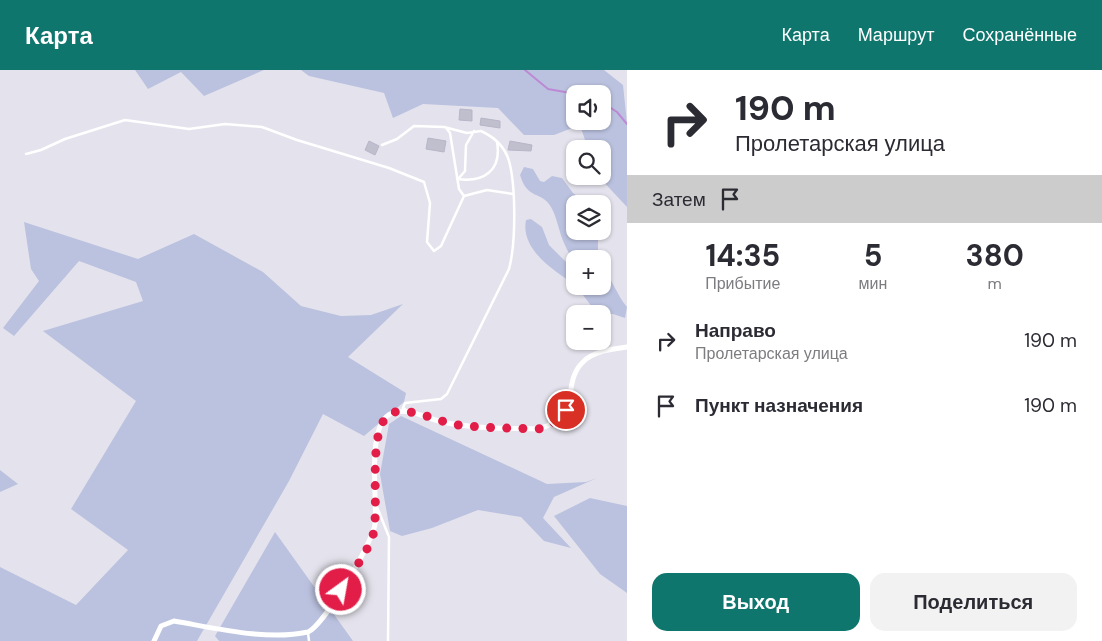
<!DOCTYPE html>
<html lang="ru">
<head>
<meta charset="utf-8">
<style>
	:root { --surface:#fff; --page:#f2f2f3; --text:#2b2b33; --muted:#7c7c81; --accent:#0f766e }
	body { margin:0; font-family:"DM Sans",sans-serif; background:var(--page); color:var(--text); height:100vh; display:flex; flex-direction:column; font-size:19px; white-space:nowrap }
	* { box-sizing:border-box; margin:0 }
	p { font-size:16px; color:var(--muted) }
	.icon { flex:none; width:28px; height:28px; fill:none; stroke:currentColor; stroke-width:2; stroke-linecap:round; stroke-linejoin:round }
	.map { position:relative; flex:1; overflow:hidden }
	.drawer { display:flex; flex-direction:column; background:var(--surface); width:475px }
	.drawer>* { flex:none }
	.hud { background:#fff; color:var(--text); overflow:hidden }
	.fabs { position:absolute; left:566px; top:15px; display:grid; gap:10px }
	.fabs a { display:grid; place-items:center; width:45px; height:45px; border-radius:10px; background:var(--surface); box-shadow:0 1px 4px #0004; font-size:25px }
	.pin { position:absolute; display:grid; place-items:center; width:42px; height:42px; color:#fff; margin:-21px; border:2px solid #fff; border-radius:50%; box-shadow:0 1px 5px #0007 }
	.me { position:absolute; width:55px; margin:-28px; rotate:32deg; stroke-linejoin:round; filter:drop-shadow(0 0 4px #0008) }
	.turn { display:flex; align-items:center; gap:18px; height:105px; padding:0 25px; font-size:22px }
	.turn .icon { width:65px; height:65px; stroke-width:2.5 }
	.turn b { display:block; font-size:35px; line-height:42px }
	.then { display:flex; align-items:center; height:48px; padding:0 25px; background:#0003; gap:10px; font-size:19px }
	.eta { display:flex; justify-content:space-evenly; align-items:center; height:85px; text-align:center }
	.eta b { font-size:30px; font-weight:700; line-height:35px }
	.action { display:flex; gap:10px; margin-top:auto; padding:10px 25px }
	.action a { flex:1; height:58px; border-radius:15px; background:var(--accent); color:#fff; font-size:20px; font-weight:700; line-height:58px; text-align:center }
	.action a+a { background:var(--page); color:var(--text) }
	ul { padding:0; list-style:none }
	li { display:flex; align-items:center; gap:15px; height:65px; padding:0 25px }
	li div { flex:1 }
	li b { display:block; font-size:19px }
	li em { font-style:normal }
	header { display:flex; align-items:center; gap:30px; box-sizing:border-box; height:70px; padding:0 25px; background:var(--accent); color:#fff }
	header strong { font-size:24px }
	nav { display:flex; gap:28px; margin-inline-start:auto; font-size:18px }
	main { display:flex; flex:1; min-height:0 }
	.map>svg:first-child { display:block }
	.green { fill:#bbc2df; fill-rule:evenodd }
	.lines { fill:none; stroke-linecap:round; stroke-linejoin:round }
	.stream { stroke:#bd89d4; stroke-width:2 }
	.building { fill:#c0bfce; stroke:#b7b5c7 }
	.lane { stroke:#fff; stroke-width:2.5 }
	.street { stroke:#fff; stroke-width:5 }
	.route { stroke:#e11d48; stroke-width:9; stroke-dasharray:0 16.2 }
</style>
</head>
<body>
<header>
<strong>Карта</strong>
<nav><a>Карта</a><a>Маршрут</a><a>Сохранённые</a></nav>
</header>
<main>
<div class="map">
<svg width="627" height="571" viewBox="0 0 627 571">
	<rect width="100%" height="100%" fill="#e4e3ed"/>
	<path class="green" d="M135,0H264L204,26L181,2L148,19Z
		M301,0H604L623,15L627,53V137L598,106H602V79H588L580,55L554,65H524L498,38L423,34L393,48L384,23L309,6ZM575,24H602V51H575Z
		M524,97L533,99L540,111L544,112L552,106L562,108L573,123L589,134H575V161H598V189H575V194C571,187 567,180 564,173C559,162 557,147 551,137C541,120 528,131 520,105Z
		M531,149L542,157L549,175L575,201V215C555,201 520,180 526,150Z
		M24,152L138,189L194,164L263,202L301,236L341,246L371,245L403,234L348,287L406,323L404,332L364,366L323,344L289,411L197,571H0V497L76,535L128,480L71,439L136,331L43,261L143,231L136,212L79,191L14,266L3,258L39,211L31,199Z
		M603,198C613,211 617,225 627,237L625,248L613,244L604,245L596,242L576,216H602Z
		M401,346L547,414L586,412L597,408L554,427L543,448L571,478L544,471L521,447L478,440L432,458L402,466L390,461L380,404L389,354Z
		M0,400L18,414L0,422Z
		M590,428L627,436V523L600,504L554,446Z
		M275,462L353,571H219L215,566Z"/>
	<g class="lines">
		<path class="stream" d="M525,0L548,19L576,24
			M602,32L617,42L627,54"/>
	</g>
	<path class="building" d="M460,39L472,40V51L459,50Z
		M481,48L500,51V58L480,55Z
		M428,68L446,71L444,82L426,79Z
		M369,71L379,76L375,85L365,80Z
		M510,71L532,75L531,81L508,80Z"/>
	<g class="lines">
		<path class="lane" d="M447,59L450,63L459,119L464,126
			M382,75L397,69L414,56L444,57L467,63L481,61C494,67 505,77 509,91C516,116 516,174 509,199L447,324L441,329L405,333L403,338L406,340
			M26,84L41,80L65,69L125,50L189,59L225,54L262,57L297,70L389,98L424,112L430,133L427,172L434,181L441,176L464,126L487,120L513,124
			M459,108L465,101L466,75L474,61
			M457,109C484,113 502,100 497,72
			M377,437L389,467L388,571
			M308,563L309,571"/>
		<path class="street" d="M154,571L161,556L174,551C215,558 267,571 308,562C324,555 373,472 375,454C378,431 365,353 392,343C408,337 428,349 443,352C474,359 507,358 538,359C584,347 560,314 583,292C593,281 613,279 627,277"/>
	</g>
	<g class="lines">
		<path class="route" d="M341,520C351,504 365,486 372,468C382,443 363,349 395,342C412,338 439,352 458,355C484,358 511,358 538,359C551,356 558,351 566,340"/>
	</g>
</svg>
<div class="fabs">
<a><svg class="icon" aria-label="sound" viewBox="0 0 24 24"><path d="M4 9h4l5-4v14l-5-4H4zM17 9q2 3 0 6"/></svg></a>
<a><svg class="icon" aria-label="search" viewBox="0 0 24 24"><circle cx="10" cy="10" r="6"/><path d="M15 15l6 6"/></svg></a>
<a><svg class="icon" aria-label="layers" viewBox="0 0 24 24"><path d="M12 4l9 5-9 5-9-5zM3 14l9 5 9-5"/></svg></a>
<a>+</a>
<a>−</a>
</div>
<div class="pin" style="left:566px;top:340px;background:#d93025"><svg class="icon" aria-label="arrive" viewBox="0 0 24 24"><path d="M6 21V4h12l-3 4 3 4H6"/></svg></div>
<svg class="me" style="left:341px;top:520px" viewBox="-20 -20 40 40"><circle r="17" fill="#e11d48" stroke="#fff" stroke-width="3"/><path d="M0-11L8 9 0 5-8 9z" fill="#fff"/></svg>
</div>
<section class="drawer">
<div class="hud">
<div class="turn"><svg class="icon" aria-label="right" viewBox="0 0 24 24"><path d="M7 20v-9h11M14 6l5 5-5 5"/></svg><div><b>190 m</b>Пролетарская улица</div></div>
<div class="then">Затем<svg class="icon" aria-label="arrive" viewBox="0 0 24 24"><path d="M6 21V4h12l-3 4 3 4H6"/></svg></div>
</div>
<div class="eta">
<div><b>14:35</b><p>Прибытие</p></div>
<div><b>5</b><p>мин</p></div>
<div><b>380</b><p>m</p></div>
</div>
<ul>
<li><svg class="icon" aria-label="right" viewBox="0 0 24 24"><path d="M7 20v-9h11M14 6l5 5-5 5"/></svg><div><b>Направо</b><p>Пролетарская улица</p></div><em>190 m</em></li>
<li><svg class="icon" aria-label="arrive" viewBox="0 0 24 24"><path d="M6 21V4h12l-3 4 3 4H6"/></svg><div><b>Пункт назначения</b></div><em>190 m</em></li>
</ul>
<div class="action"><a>Выход</a><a>Поделиться</a></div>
</section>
</main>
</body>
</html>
